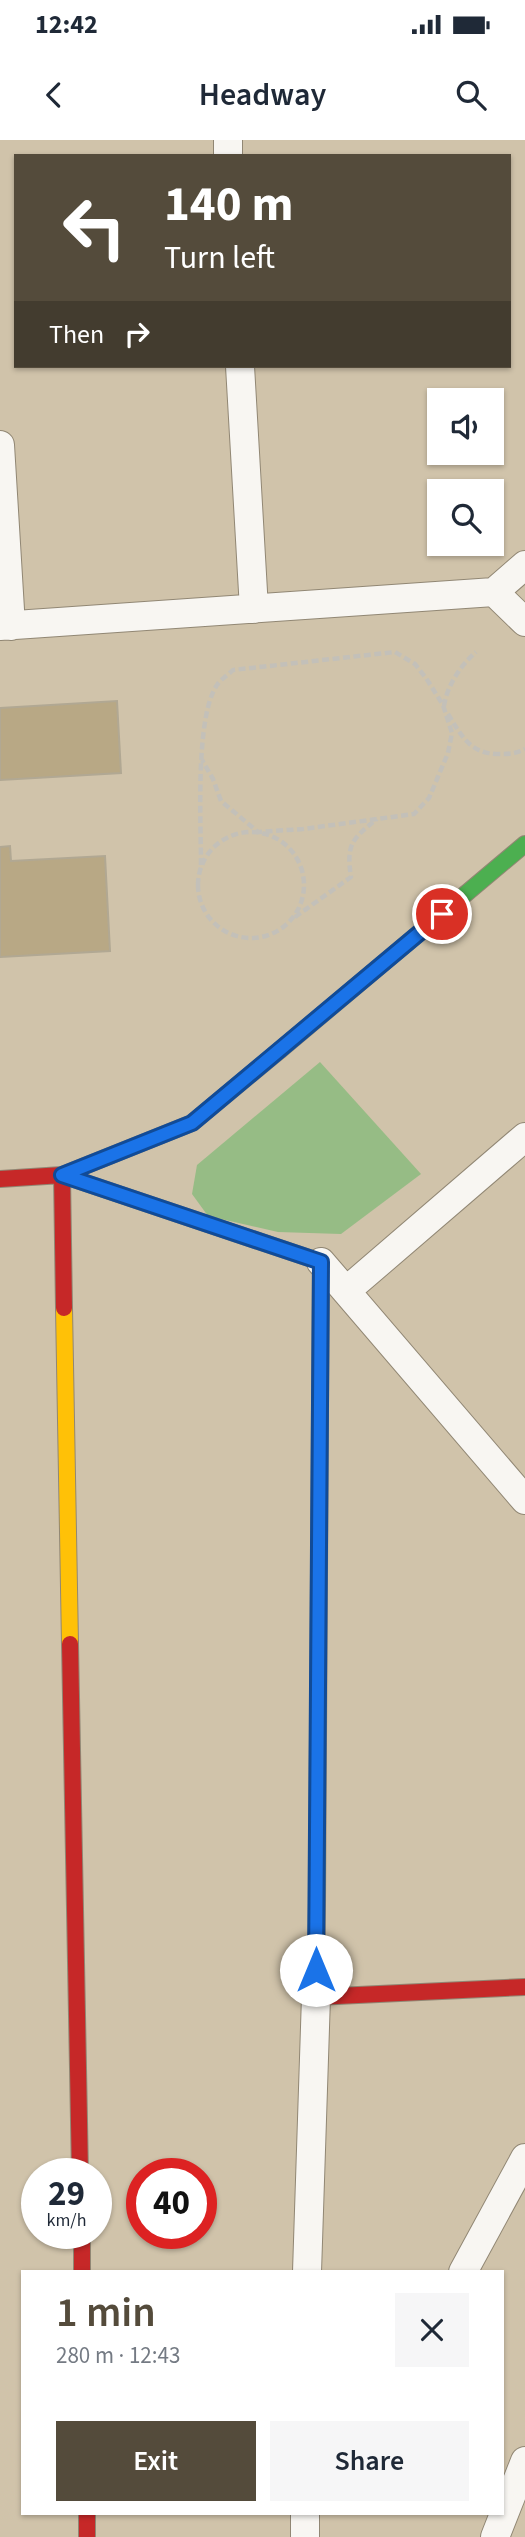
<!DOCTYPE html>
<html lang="en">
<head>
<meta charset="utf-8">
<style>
	:root { --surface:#fff; --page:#f6f6f7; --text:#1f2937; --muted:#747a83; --accent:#544b3b }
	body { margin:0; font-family:"Source Sans 3",sans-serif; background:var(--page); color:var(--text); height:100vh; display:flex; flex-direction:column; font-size:26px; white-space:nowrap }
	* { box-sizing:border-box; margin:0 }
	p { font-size:23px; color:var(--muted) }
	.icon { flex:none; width:38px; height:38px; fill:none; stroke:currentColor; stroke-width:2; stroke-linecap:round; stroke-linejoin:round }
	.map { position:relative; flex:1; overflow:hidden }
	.drawer { position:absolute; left:21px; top:2130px; width:483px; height:245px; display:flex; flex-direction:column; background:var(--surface); border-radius:0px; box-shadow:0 2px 5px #0004 }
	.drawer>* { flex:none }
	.hud { position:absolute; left:14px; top:14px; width:497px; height:214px; border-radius:0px; box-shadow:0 2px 5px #0004; background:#544b3b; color:#fff; overflow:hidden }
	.tools { position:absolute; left:427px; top:248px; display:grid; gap:14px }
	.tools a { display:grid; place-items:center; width:77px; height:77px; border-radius:0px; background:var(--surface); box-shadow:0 2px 5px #0004; font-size:35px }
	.speed { position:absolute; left:21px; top:2018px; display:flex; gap:14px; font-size:35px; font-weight:700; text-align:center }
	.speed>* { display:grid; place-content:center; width:91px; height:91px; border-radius:50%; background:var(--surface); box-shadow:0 2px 5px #0004; line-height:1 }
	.speed small { font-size:18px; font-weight:400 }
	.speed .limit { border:10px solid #d22; background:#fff; color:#111 }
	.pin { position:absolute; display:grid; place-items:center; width:60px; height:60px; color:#fff; margin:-30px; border:4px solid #fff; border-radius:50%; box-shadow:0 2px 7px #0007 }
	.me { position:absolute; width:77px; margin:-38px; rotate:0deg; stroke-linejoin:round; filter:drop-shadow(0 0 5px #0008) }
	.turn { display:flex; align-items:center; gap:24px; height:147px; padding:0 35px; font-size:32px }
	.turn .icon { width:91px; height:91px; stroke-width:2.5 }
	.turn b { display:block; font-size:49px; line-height:60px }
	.then { display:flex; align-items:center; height:66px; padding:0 35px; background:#0003; gap:14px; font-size:26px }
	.round { display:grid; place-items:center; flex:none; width:74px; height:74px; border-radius:0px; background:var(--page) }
	.summary { display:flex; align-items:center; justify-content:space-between; height:119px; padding:0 35px }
	h1 { font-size:42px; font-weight:600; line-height:52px; color:var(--accent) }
	.button { display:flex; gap:14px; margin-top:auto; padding:14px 35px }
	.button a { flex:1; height:80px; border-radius:0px; background:var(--accent); color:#fff; font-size:28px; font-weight:600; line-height:80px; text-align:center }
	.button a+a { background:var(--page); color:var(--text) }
	.status { display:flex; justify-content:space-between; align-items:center; height:49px; padding:0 35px; background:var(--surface); direction:ltr }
	.status svg { height:19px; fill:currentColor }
	header { display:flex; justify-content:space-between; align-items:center; height:91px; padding:0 35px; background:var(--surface); font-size:32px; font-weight:600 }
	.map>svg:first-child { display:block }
	.green { fill:#96bc85 }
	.building { fill:#b8a885; stroke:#b1a893; stroke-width:2 }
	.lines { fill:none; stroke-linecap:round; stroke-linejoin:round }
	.street-casing { stroke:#918774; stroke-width:30 }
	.fast-casing { stroke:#918774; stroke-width:18 }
	.slow-casing { stroke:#918774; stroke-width:18 }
	.jam-casing { stroke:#918774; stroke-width:18 }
	.path { stroke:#c3c0b9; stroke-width:4.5; stroke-dasharray:7 3.5; stroke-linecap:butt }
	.street { stroke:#f8f6f2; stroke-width:28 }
	.fast { stroke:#4caf50; stroke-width:16 }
	.slow { stroke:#ffc107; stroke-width:16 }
	.jam { stroke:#c62828; stroke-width:16 }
	.route-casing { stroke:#114b97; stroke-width:18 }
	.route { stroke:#1a73e8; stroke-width:12 }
</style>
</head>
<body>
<div class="status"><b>12:42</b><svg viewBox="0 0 49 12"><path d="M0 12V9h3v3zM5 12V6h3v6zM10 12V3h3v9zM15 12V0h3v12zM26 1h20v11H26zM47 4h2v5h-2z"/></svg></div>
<header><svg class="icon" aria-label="back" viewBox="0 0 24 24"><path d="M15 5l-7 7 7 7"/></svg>Headway<svg class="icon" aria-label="search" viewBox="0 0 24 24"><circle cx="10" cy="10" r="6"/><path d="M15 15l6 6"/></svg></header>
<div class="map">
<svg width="525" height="2397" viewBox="0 0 525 2397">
	<rect width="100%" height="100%" fill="#d0c3aa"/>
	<path class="green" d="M320,922L421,1034L341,1094L278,1092L208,1076L192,1054L197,1025Z"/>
	<path class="building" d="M117,561L121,633L0,640V568Z
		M10,706L11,721L105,716L110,811L0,817V707Z"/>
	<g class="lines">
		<g class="street-casing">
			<path id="street" d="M228,0V16
				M240,226L254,469
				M0,305L11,486
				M494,452L525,425
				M0,486L494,452L525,482
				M321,1122L525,1360
				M346,1151L525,997
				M307,2132L316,1857
				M463,2132L525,2018
				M305,2397V2373
				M495,2397L525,2321"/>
		</g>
		<g class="fast-casing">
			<path id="fast" d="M280,910L525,704
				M317,1764L320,1270"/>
		</g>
		<g class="slow-casing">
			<path id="slow" d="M64,1168L70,1504"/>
		</g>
		<g class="jam-casing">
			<path id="jam" d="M0,1039L62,1035L192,983L280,910
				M64,1168L62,1035L321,1122L320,1270
				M70,1504L80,2034
				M317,1764L316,1857L525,1847
				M82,2093V2132
				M87,2373V2397"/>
		</g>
		<path class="path" d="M444,566C447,546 460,526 476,512
			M448,574C461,595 470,614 498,614C509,614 515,614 525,609
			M198 745a53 53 0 1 1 106 0a53 53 0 1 1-106 0Z
			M201,725C201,683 195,577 217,545C221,539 229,534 233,530L395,512L415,524L426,538L443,565L452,593L448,613L429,658L414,674L303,689L258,692L221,661L213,639L202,620
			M295,777L351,737C346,704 352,699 377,679"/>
		<use href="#street" class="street"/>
		<use href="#fast" class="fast"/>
		<use href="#slow" class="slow"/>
		<use href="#jam" class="jam"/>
	</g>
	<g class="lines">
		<g class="route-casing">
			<path id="route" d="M316,1830L321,1122L62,1035L192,983L442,774"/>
		</g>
		<use href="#route" class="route"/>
	</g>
</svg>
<div class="tools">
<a><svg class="icon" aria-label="sound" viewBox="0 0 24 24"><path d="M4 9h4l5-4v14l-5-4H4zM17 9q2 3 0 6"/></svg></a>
<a><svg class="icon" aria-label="search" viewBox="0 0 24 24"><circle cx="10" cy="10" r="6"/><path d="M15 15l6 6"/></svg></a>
</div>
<div class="speed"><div>29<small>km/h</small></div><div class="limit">40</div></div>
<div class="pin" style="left:442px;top:774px;background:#d93025"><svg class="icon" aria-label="arrive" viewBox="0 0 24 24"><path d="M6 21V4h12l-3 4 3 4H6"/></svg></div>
<svg class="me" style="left:316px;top:1830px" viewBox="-20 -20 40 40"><circle r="19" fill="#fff"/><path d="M0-13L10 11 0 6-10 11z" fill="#1a73e8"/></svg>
<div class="hud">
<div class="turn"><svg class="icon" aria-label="left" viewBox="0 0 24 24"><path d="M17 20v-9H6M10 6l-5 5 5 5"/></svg><div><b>140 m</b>Turn left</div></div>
<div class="then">Then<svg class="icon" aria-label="right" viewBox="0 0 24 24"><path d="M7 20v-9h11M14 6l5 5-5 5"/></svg></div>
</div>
<section class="drawer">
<div class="summary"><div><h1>1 min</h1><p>280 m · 12:43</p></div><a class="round"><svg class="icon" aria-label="close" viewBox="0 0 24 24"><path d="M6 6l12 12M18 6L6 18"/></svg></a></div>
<div class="button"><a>Exit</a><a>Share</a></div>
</section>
</div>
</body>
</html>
